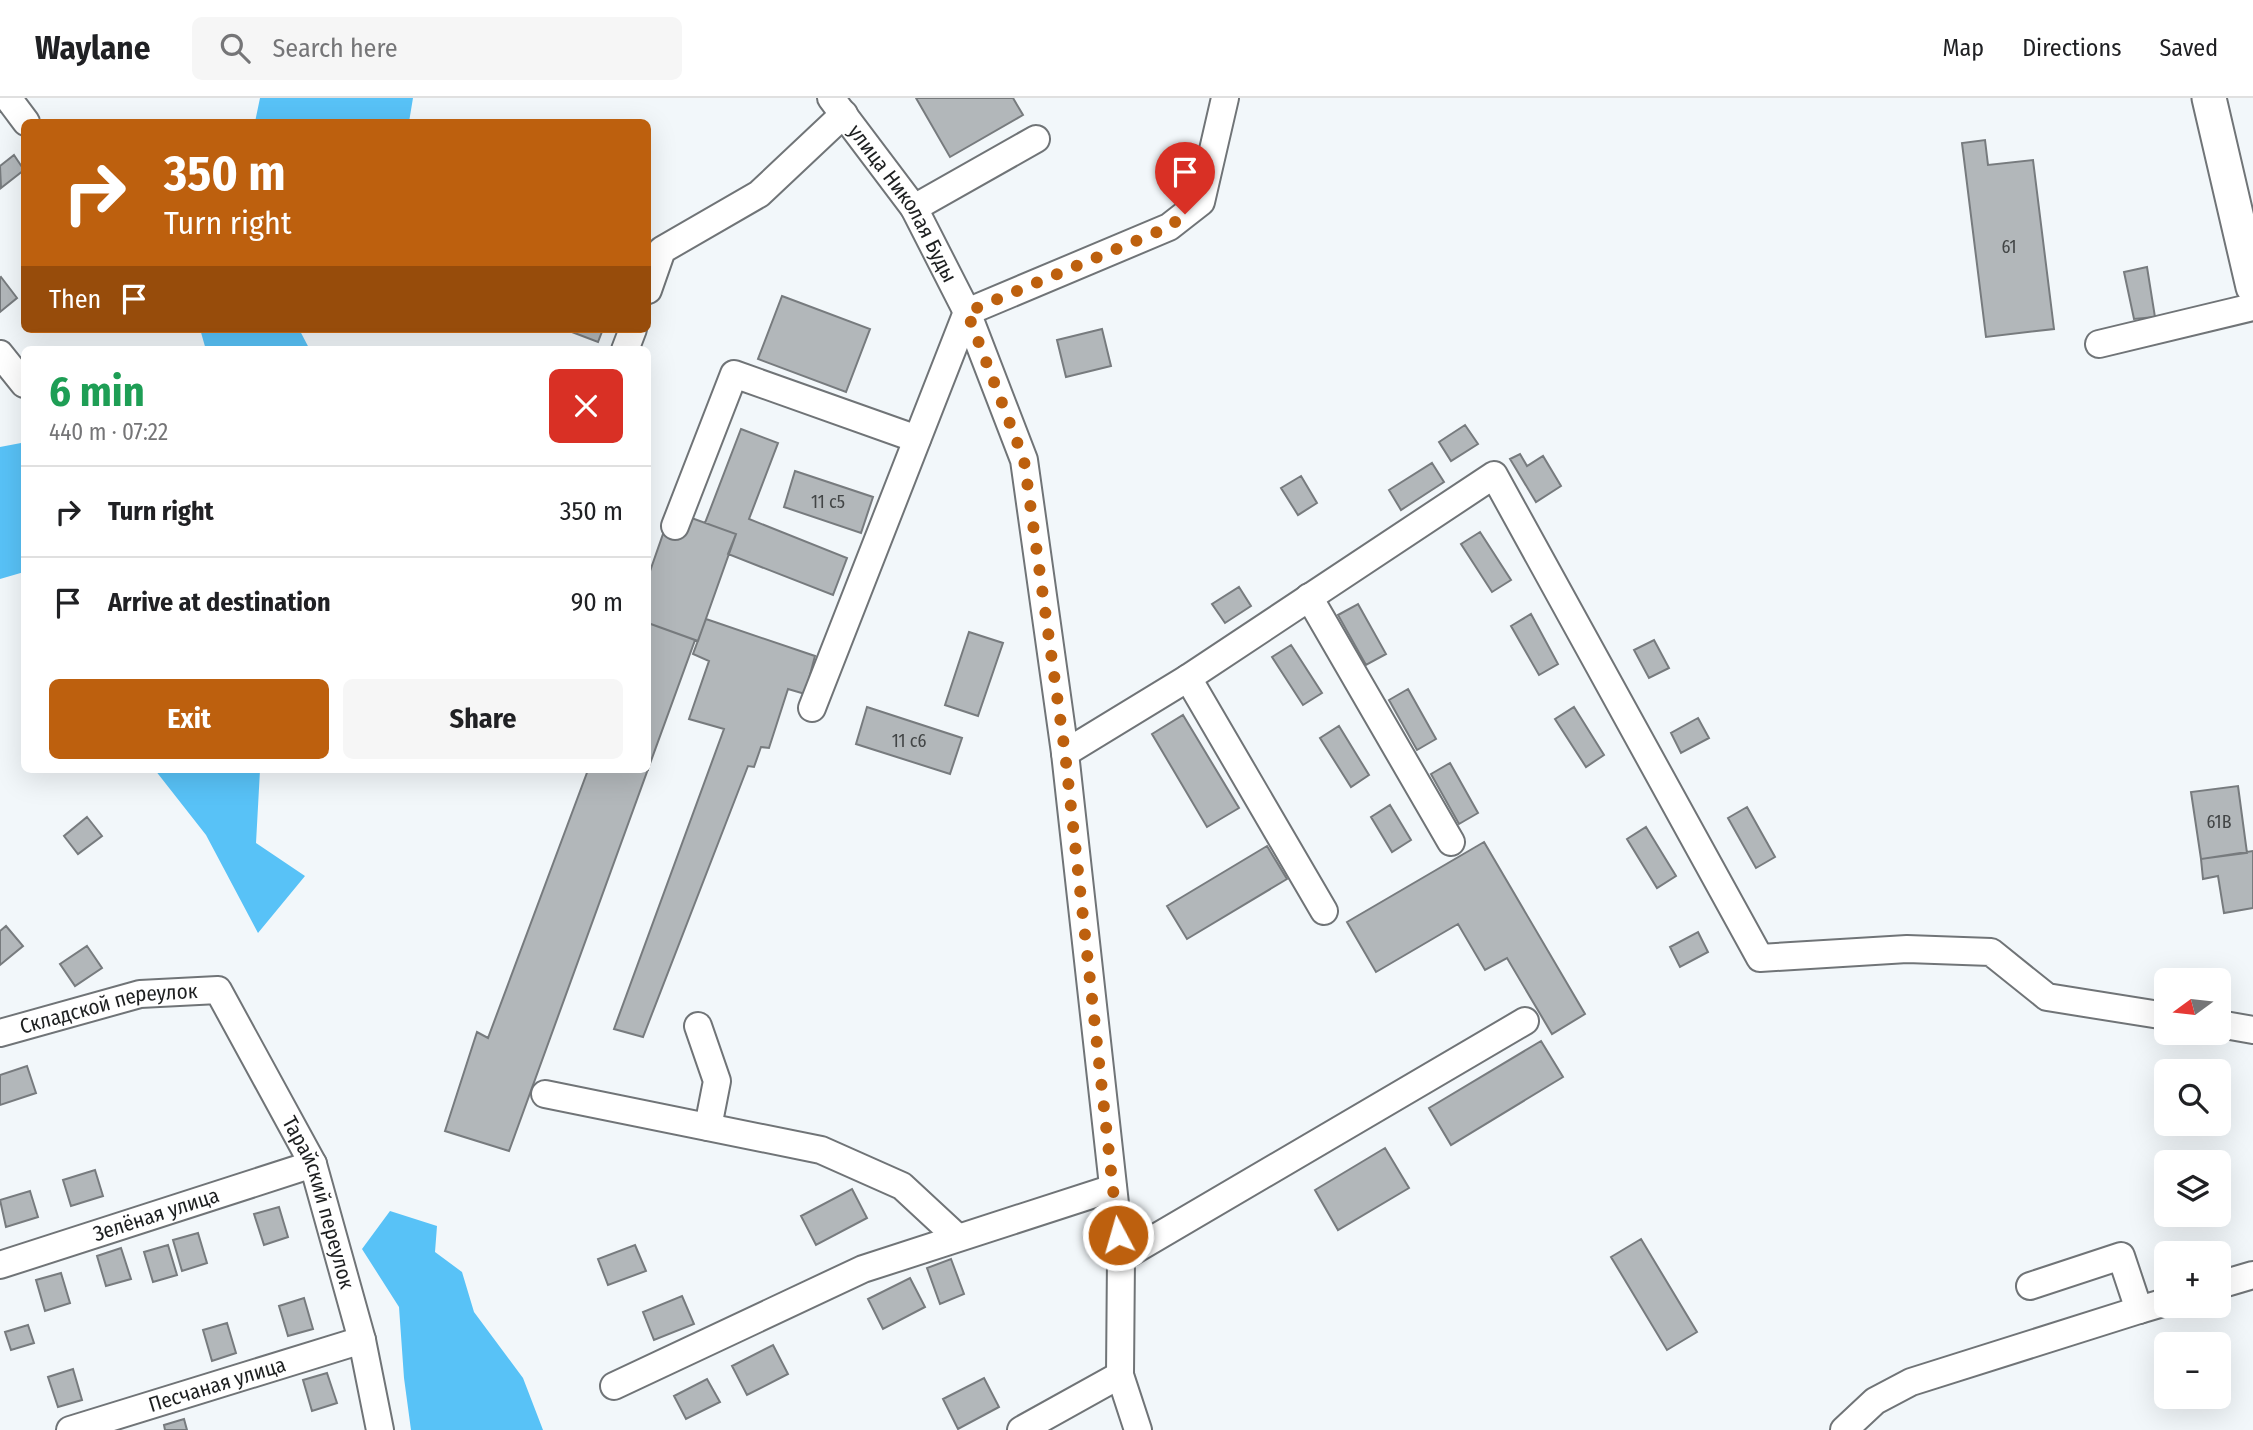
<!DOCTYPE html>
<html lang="en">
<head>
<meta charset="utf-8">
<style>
	:root { --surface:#fff; --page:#f6f6f6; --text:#202124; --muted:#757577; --line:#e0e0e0; --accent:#bd600e }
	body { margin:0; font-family:"Fira Sans Condensed",sans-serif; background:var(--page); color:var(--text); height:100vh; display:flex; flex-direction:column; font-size:26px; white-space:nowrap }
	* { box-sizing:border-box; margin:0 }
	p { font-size:23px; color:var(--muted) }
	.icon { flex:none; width:38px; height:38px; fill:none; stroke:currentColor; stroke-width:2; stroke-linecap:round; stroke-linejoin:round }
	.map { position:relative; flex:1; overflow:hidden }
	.details { position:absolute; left:21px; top:248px; width:630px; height:427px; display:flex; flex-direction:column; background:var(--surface); border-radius:10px; box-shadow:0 7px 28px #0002 }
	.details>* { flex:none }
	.banner { position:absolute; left:21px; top:21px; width:630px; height:214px; border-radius:10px; box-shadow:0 7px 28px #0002; background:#bd600e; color:#fff; overflow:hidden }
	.needle { width:46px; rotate:255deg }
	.fabs { position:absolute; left:2154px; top:870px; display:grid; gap:14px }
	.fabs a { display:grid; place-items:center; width:77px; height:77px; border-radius:10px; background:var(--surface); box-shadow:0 7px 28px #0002; font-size:35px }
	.pin { position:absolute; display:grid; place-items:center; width:60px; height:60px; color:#fff; margin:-72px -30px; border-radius:50% 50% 50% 0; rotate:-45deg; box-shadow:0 0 7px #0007 }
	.pin .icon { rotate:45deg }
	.me { position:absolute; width:77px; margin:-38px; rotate:354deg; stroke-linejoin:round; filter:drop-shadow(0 0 5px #0008) }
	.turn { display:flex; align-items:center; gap:24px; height:147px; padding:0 28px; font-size:32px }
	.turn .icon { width:91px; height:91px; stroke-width:2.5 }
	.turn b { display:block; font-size:49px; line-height:60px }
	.then { display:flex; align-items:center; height:66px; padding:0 28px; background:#0003; gap:14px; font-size:26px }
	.round { display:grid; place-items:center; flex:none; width:74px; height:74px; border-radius:10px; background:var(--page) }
	.overview { display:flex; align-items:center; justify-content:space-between; height:119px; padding:0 28px }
	h1 { font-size:42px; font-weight:700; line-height:52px; color:#1e9e55 }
	.action { display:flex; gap:14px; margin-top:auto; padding:14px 28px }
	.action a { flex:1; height:80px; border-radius:10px; background:var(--accent); color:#fff; font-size:28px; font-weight:700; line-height:80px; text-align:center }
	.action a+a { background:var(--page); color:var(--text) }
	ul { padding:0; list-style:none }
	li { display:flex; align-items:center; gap:21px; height:91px; padding:0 28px; border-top:2px solid var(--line) }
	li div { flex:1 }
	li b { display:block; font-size:26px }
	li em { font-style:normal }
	header { display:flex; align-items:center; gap:42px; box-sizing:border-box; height:98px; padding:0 35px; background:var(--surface); border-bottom:2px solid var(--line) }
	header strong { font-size:33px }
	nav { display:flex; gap:38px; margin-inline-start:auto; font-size:24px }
	.search { width:490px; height:63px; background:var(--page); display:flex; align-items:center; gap:18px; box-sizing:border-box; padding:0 24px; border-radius:10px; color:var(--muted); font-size:26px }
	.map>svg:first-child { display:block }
	.water { fill:#58c2f7 }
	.building { fill:#b2b7ba; stroke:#777b7e; stroke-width:2 }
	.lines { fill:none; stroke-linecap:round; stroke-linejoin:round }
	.minor-casing { stroke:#707477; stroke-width:30 }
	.major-casing { stroke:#707477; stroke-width:37 }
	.minor { stroke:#fff; stroke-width:26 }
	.major { stroke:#fff; stroke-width:33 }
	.route { stroke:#bd600e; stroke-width:12; stroke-dasharray:0 21.6 }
	.labels { text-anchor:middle; stroke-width:5; stroke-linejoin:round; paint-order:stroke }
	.number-label { font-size:18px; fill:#424546 }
	.street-label { font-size:21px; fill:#1d1f20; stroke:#f2f7fa }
</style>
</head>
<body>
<header>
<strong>Waylane</strong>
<div class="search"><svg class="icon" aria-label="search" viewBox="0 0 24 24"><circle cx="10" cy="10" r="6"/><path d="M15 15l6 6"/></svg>Search here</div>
<nav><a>Map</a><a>Directions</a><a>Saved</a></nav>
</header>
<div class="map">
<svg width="2253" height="1332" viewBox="0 0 2253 1332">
	<rect width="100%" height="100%" fill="#f2f7fa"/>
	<path class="water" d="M260,0H413L409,24H255Z
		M200,231H299L310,252H206Z
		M21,345L24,346V474L0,481V349Z
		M155,672H260L256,745L305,778L258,835L206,737Z
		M390,1113L437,1128L435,1154L462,1174L474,1214L523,1280L543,1332H411L404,1280L399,1209L362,1151Z"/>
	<path class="building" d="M916,0H1013L1023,17L950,59Z
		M1985,42L1988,67L2033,62L2054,231L1986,239L1962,45Z
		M14,57L24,72L1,90L0,68Z
		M2147,169L2155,219L2134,221L2124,174Z
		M1,179L17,200L0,214V180Z
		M782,198L870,231L846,294L758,261Z
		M564,231H603L598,244Z
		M1102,231L1111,268L1066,279L1057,242Z
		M1465,327L1478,346L1451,363L1439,344Z
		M741,331L778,345L749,421L847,460L833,497L728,456L736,436L705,425Z
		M1520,356L1527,368L1543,358L1561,388L1536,404L1510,361Z
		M1432,365L1444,384L1401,412L1389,392Z
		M795,373L873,399L861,435L784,409Z
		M1301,378L1317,405L1298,417L1281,390Z
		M686,418L736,436L698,543L648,525V479L663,436L678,441Z
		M1480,434L1511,482L1492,494L1461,446Z
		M1239,489L1251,508L1225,525L1212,506Z
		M1358,506L1386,556L1366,567L1338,517Z
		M1531,516L1558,566L1539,577L1511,528Z
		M706,521L815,558L805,596L788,591L769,650L761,649L754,669L748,668L643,939L614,931L724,631L689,621L709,563L693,556Z
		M648,525L695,542L509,1053L445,1033L477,934L488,940L588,672H648Z
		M969,534L1003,545L978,618L945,607Z
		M1654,542L1669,570L1649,580L1634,552Z
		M1291,547L1322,595L1303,607L1272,559Z
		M1408,591L1436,641L1417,652L1389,602Z
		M867,609L962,640L950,676L856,646Z
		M1574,609L1604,657L1586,669L1555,621Z
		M1183,617L1239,710L1207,729L1152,636Z
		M1698,620L1709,640L1681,655L1671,635Z
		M1339,628L1369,677L1351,689L1320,640Z
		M1450,665L1478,715L1459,726L1431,676Z
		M2238,688L2247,755L2201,761L2191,694Z
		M1390,707L1411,742L1392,754L1371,719Z
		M1747,709L1775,759L1756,770L1728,720Z
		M87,719L102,738L78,756L64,738Z
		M1646,729L1676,778L1657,790L1627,741Z
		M1484,744L1585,916L1552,936L1507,860L1485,872L1458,826L1376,874L1347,824Z
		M1267,748L1287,781L1187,841L1167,808Z
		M2253,753V810L2224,815L2218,778L2203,781L2201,761Z
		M6,828L23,848L0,867V833Z
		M1698,834L1708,854L1680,869L1670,849Z
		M87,848L102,870L75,888L60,866Z
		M1541,943L1563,979L1451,1047L1429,1010Z
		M27,968L36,995L0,1007V977Z
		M1385,1050L1409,1090L1338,1132L1315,1092Z
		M95,1072L103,1098L71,1108L63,1082Z
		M852,1091L867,1120L816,1147L801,1118Z
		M30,1093L38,1119L6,1129L0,1102Z
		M279,1109L288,1139L264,1147L254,1116Z
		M198,1135L207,1165L182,1173L173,1142Z
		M1641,1141L1697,1234L1667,1252L1611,1159Z
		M168,1147L177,1177L153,1184L144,1154Z
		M635,1147L646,1173L608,1187L598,1161Z
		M121,1150L131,1181L106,1188L97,1158Z
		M951,1161L964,1196L940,1206L927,1170Z
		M61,1175L70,1205L45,1213L36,1182Z
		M910,1180L925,1209L883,1231L868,1201Z
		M682,1198L694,1226L654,1242L643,1214Z
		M304,1200L313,1231L288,1238L279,1208Z
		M227,1225L236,1255L212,1263L203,1232Z
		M28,1227L34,1245L11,1252L5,1234Z
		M773,1247L788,1276L747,1297L732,1268Z
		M73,1271L82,1302L58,1309L48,1279Z
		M327,1275L337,1305L312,1313L303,1282Z
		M984,1280L999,1309L958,1331L943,1301Z
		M707,1281L720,1304L686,1321L674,1298Z
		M184,1321L187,1332H165L164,1327Z"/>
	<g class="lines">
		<g class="minor-casing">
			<g id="minor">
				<path d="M8,0L26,24"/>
				<path id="s1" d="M831,0L914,110L967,214L1024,362L1065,655L1121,1160L1120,1277L1138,1332"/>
				<path d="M914,110L1036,41"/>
				<path d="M648,192L662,152L759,96L844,16"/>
				<path d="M2099,246L2253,209"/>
				<path d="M625,252L633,231"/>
				<path d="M0,256L24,286"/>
				<path d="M675,428L734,276L917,341"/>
				<path d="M1309,499L1451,744"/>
				<path d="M1188,580L1324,813"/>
				<path d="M812,610L967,214L1169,129L1201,104L1225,0"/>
				<path d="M1065,655L1188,580L1494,377L1760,860L1907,851L1991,854L2047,899L2166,918"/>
				<path d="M2219,926L2253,932"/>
				<path d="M698,928L717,983L708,1029"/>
				<path id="s2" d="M0,935L140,896L218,892L313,1066L362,1242L380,1332"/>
				<path d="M545,996L821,1052L902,1088L957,1139"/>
				<path d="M1121,1160L1525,923"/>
				<path id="s3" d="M0,1167L313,1066"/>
				<path d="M2219,1187L2253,1177"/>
				<path d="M2030,1188L2121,1158L2139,1212L2166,1204"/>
				<path d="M614,1288L863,1171L1113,1090"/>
				<path id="s4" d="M70,1332L362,1242"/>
				<path d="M1021,1332L1120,1277"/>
				<path d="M1844,1332L1875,1303L1911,1284L2139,1212"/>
			</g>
		</g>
		<g class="major-casing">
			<path id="major" d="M2209,0L2253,189"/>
		</g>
		<use href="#minor" class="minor"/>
		<use href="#major" class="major"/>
	</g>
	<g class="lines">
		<path class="route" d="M1118,1137L1065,655L1024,362L967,214L1169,129L1185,116"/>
	</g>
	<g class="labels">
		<g class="number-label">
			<text x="2009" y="155">61</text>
			<text x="828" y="410">11 с5</text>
			<text x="909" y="649">11 с6</text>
			<text x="2219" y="730">61В</text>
		</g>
		<g class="street-label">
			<text dy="7" stroke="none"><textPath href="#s1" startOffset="128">улица Николая Буды</textPath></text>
			<text dy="7" stroke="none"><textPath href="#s2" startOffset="112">Складской переулок</textPath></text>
			<text dy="7" stroke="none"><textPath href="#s2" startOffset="460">Тарайский переулок</textPath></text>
			<text dy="7" stroke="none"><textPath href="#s3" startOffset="164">Зелёная улица</textPath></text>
			<text dy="7" stroke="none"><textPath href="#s4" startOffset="154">Песчаная улица</textPath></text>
		</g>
	</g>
</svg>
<div class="fabs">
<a><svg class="needle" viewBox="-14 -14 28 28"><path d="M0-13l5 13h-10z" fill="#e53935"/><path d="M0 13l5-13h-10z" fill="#757577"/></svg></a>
<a><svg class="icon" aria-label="search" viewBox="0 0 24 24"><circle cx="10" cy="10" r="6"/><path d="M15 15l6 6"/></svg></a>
<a><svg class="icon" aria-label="layers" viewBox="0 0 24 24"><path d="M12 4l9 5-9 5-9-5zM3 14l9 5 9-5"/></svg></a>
<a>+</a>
<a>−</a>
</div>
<div class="pin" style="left:1185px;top:116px;background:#d93025"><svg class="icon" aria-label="arrive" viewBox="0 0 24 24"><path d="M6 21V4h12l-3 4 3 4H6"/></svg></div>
<svg class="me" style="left:1118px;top:1137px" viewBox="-20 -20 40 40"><circle r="17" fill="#bd600e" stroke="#fff" stroke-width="3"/><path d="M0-11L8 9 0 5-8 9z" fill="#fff"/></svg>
<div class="banner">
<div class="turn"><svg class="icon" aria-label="right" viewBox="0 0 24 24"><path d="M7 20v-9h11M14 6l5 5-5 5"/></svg><div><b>350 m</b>Turn right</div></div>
<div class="then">Then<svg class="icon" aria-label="arrive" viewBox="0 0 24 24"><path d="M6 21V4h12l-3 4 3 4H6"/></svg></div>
</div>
<section class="details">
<div class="overview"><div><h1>6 min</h1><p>440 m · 07:22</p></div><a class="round" style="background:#d93025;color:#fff"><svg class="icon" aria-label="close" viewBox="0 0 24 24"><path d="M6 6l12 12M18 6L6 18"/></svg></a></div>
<ul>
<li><svg class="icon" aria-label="right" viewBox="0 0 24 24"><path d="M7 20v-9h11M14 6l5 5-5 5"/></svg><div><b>Turn right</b></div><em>350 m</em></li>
<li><svg class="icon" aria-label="arrive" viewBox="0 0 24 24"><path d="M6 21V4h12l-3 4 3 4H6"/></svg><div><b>Arrive at destination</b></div><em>90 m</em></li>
</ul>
<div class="action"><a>Exit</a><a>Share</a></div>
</section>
</div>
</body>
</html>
